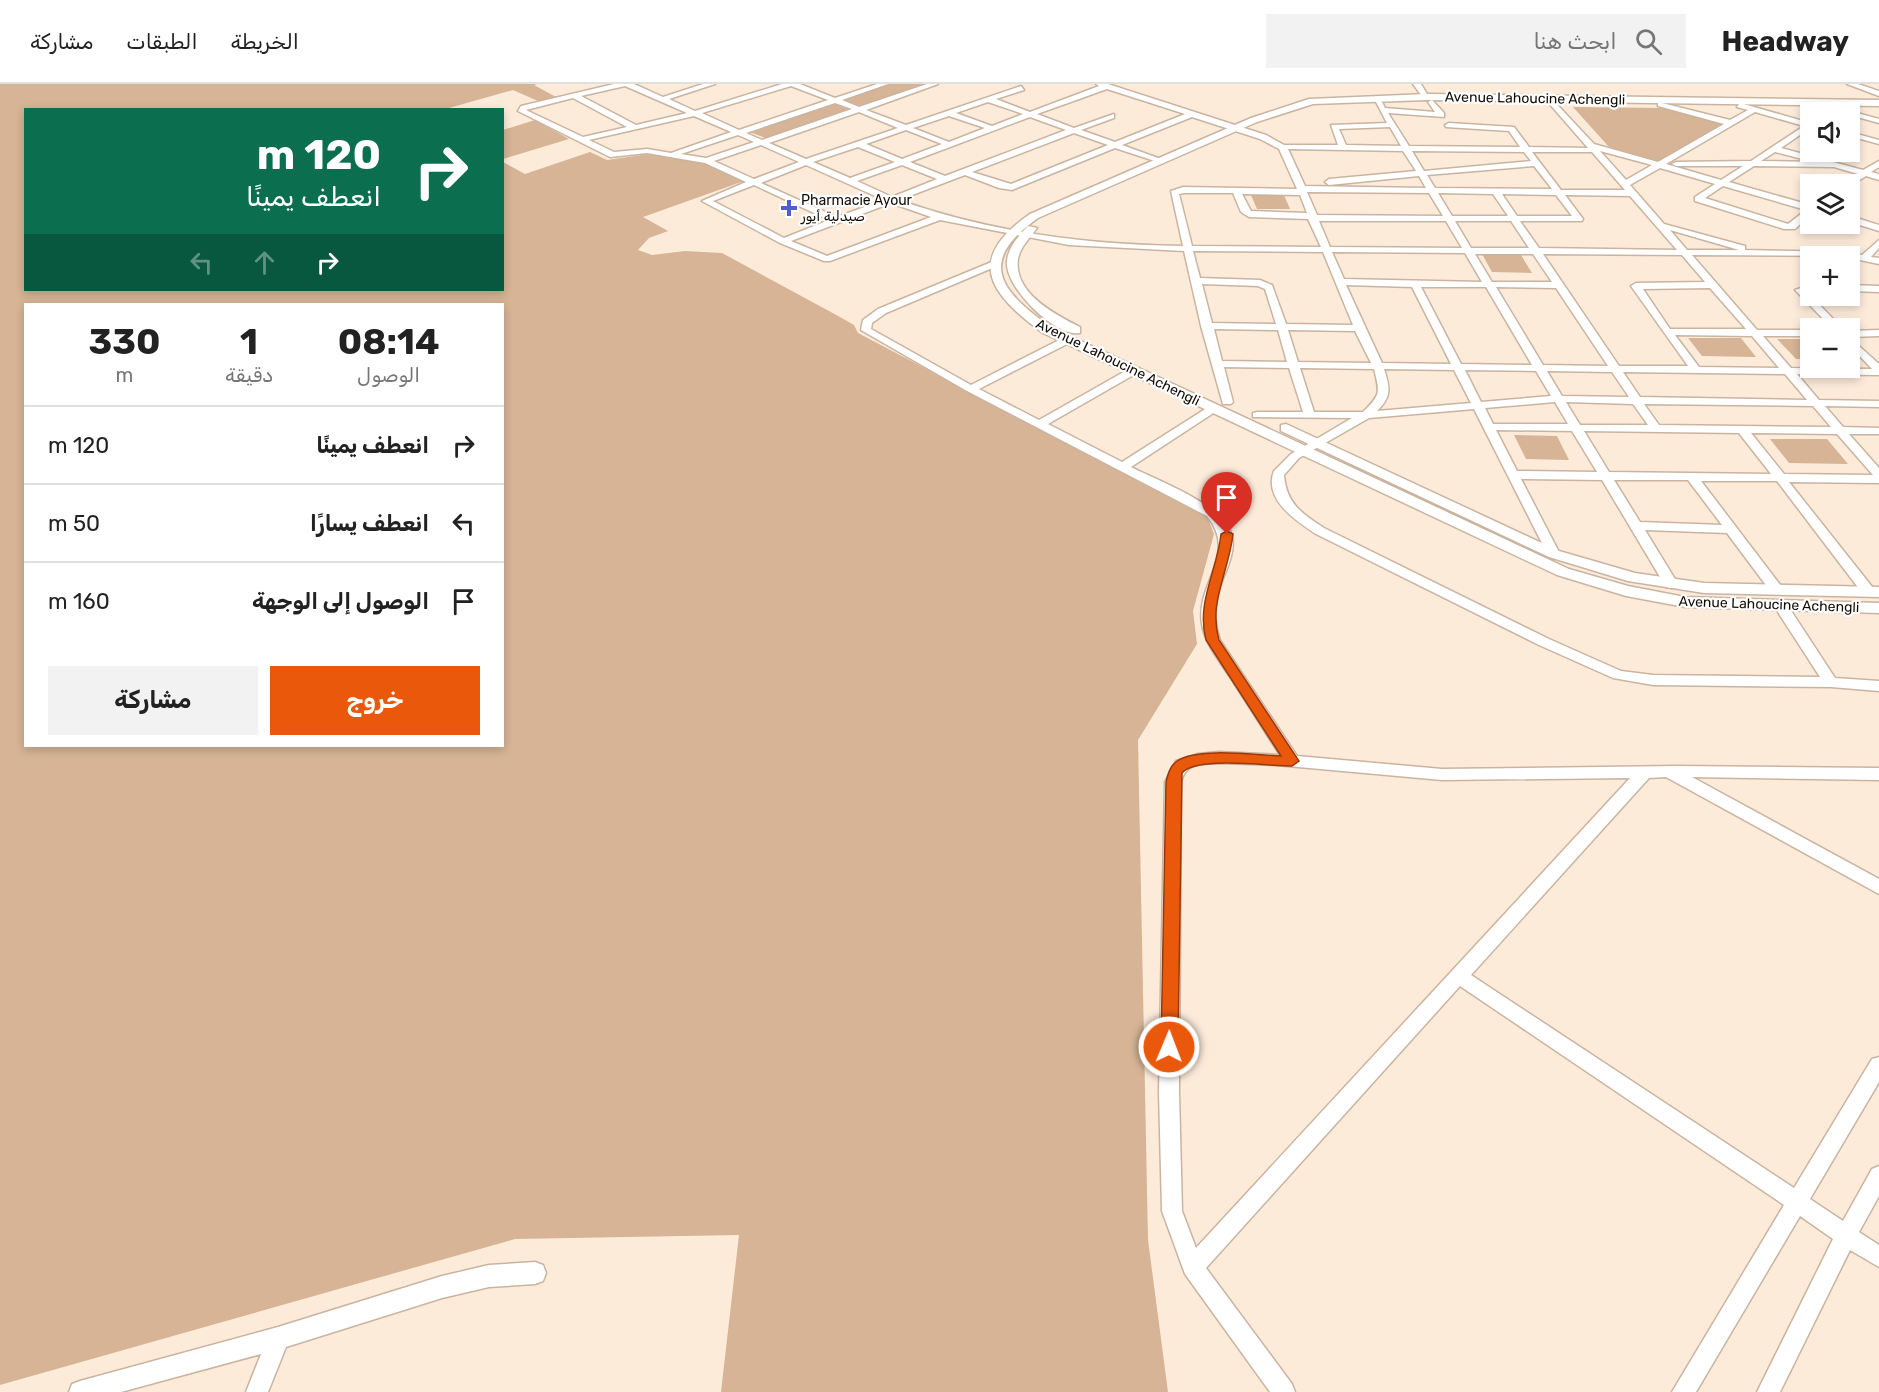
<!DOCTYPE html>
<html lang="ar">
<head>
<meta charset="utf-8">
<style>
	:root { --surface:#fff; --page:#f2f2f2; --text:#222; --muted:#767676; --line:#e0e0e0; --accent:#ea580c }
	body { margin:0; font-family:Rubik,"Noto Sans Arabic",sans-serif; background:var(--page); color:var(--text); direction:rtl; height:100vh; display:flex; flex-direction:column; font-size:22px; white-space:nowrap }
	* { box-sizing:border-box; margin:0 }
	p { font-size:20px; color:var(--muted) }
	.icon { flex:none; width:33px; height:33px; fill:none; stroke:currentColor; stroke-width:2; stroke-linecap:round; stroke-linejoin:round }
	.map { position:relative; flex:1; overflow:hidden; direction:ltr }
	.sheet { position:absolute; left:24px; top:219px; width:480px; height:444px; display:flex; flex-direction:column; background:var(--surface); border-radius:0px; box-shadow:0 3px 9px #0003; direction:rtl }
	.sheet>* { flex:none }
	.hud { position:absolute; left:24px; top:24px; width:480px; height:183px; border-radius:0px; box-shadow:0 3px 9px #0003; direction:rtl; background:#0b6e4f; color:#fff; overflow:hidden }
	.controls { position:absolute; left:1800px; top:18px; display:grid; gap:12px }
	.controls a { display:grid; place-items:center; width:60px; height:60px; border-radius:0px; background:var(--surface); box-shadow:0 3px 9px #0003; font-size:30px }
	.pin { position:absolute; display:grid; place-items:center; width:51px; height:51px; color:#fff; margin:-62px -26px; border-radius:50% 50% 50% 0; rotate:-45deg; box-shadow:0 0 6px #0007 }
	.pin .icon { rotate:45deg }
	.me { position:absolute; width:66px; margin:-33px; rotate:1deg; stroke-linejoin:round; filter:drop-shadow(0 0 4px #0008) }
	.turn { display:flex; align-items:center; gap:21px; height:126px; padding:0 24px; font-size:27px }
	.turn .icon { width:78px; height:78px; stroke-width:2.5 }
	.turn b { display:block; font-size:42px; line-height:51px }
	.lanes { display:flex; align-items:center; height:57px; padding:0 24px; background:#0003; justify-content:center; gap:30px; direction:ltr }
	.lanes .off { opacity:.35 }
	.eta { display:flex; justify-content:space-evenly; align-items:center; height:102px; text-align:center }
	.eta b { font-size:36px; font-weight:700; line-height:42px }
	.primary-button { display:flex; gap:12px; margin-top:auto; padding:12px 24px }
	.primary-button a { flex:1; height:69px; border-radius:0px; background:var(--accent); color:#fff; font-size:24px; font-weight:700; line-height:69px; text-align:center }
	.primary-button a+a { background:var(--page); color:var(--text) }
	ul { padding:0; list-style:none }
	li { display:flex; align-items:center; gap:18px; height:78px; padding:0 24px; border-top:2px solid var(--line) }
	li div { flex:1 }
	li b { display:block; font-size:22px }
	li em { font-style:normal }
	header { display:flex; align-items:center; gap:36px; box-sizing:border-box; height:84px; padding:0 30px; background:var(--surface); border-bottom:2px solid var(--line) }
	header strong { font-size:28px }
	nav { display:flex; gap:33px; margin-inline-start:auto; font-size:21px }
	.search { width:420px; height:54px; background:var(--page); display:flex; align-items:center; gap:15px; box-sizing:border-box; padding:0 21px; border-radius:0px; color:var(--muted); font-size:22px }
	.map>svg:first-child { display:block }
	.green { fill:#d6b495; fill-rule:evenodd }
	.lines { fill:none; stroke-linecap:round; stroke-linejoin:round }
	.minor-casing { stroke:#cab4a0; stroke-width:3 }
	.tertiary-casing { stroke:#cab4a0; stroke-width:3 }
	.minor { fill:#fff; fill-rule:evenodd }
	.tertiary { fill:#fff; fill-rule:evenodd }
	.route { fill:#ea580c; stroke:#983908; stroke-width:1.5 }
	.poi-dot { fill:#515dd3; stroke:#fff; stroke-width:2 }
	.labels { text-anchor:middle; stroke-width:4.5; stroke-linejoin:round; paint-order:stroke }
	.far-street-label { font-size:14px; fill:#130c05; stroke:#fff }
	.far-poi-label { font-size:14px; fill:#130c05; stroke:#fff; text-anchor:start }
</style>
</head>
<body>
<header>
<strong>Headway</strong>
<div class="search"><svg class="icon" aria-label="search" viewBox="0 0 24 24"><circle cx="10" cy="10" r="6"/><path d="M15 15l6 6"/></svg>ابحث هنا</div>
<nav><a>الخريطة</a><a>الطبقات</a><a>مشاركة</a></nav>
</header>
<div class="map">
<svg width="1879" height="1308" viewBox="0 0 1879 1308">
	<rect width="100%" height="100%" fill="#fdebda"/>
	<path class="green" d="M0,0H537L534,1L556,13L538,17L513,6L442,26H26V206H502L503,78L525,90L590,68L607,76L649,70L707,79L744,97L643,133L668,147L649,154L638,166L652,171L685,167L722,169L840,233L854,241L858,249L1207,432L1214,450L1193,527L1197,560L1138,656L1148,1156L1168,1308H721L739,1151L515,1155L0,1301ZM26,220H502V662H26Z
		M890,0H927L857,23L840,16Z
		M832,19L850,26L765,54L747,47Z
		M1573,23L1664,24L1724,39L1660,78L1609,63Z
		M535,36L569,55L503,75V46Z
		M1251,111H1284L1290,125H1257Z
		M1482,170L1521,171L1532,189L1492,188Z
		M1688,254H1741L1756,273L1702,272Z
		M1777,255H1810V275H1796Z
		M1514,351L1557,352L1569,376L1526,375Z
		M1770,355H1827L1848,380L1789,379Z"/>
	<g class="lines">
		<g class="minor-casing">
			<path id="minor" d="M614,0H634L663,13L703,0H715L669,15L695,27L782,0H800L835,14L877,0H888L842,16L859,23L927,0H938L866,26L906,41L1021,2L1024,6L996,15L1030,28L1099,2L1096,0H1108L1266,51L1284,61H1338L1331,41L1387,39L1375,16H1381L1385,24L1435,28L1428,18L1432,16L1444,29V33L1388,29L1409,62L1520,63L1509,47L1446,43L1445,41L1449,39L1514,43L1529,63L1588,64L1547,17L1550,13L1594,60L1658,78L1724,40L1658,22V18L1730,36L1748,26L1737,23L1740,19L1810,39V44L1781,64L1863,86L1879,77V83L1871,88L1879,90V96L1866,92L1850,102L1845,100L1858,90L1834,83L1754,82L1729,98L1810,121V131L1795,145H1784L1695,117V113L1715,100L1660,84L1630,101L1664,140L1745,162V166L1846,168L1862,171L1879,156V164L1871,173L1879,174V180L1850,174V172L1692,171L1757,246H1810V252H1763L1791,284L1872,285L1850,262V254L1879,280V291L1797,290L1819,316L1879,317V323L1825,322L1843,343L1879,344V350H1849L1879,384V399L1789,398L1873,504L1875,507L1873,510H1863L1777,397H1701L1781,502L1783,505L1781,508H1771L1727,449L1645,446L1678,500L1671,504L1666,503L1602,396L1521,395L1560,470L1559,473H1549L1474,325L1369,334L1299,374L1284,391C1286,419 1302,430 1324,444L1549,555L1621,587L1653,591L1820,593L1774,522L1781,518L1786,519L1835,594L1879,597V607L1831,603L1653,601L1613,594L1539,561L1316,450C1296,437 1263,415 1274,387L1291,370L1352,334L1253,333V329L1257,328H1303L1289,284L1224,283L1233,318L1231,320H1223L1201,242L1184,167L1069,161L940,136L830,177H824L780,159L702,117L746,98L705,79L647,69L610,73L518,27L521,22ZM625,2L687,29L636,41L581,12ZM791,2L828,16L739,46L702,29ZM1107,5L1185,30L1115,58L1081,46L1114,34V30L1074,44L1037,30ZM573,14L627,43L583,53L526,26ZM988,18L1023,30L992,42L956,29ZM835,19L852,25L762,56L746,49ZM859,28L898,44L806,75L769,59ZM1755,28L1804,42L1751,77L1676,78L1672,80L1676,82H1743L1721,96L1666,80ZM694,32L731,48L671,69L647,65L614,68L589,56ZM949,32L985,44L949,58L913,44ZM1030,33L1066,46L945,92L910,78ZM1192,33L1260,55L1279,65L1297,105L1183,103L1171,107L1183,162C1087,161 989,148 899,116L965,91L999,104L1012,106L1115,64L1161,79V75L1122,61ZM1390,43L1401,62L1346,61L1339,45ZM906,46L942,60L902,75L866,60ZM1074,49L1108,61L1011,100L972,88ZM738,51L754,58L706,74L681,70ZM761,61L799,78L754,95L714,77ZM858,63L895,78L850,94L813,78ZM1288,65L1403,67L1416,87L1329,95L1325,98L1329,101L1419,92L1426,104L1305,102ZM1412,67L1524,68L1531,77L1424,87ZM1600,67L1652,81L1626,96ZM1532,68H1592L1625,106H1561ZM1775,68L1814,78L1761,77ZM806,81L884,116L837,133L761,99ZM902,81L937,95L892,113L857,97ZM1534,82L1552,105L1435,104L1427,91ZM754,101L829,136L784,154L713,117ZM1723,102L1806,126L1788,140L1705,114ZM1307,108L1429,109L1443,132L1317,131ZM1184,109H1233L1241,128L1249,133L1308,135L1321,163L1192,162L1179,110ZM1438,109L1493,110L1508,132H1452ZM1242,110L1300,111L1307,129L1251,127ZM1502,110L1556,111L1572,132H1517ZM1565,111L1630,112L1677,166L1539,164L1520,137H1582L1583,135ZM891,119L931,133L827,172L791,157ZM1319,137H1446L1462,164L1330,163ZM1455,137H1511L1529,164H1471ZM1670,146L1739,166H1687ZM1193,167L1323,168L1353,241L1286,240L1272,201L1260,196L1200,194ZM1332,168L1465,169L1482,198L1344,195ZM1475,170H1533L1552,198H1492ZM1543,170L1682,171L1705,198L1636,199L1631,202L1688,282H1619ZM1202,200L1258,202L1265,205L1276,240L1212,239ZM1346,201L1412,203L1451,280L1382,279ZM1421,203H1486L1532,281L1461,280ZM1496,203L1556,204L1608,282L1543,281ZM1710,204L1746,245H1670L1643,205ZM1214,245L1278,246L1287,278L1222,277ZM1288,246L1355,247L1371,279L1298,278ZM1675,251L1752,252L1779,284L1699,283ZM1300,284L1374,285C1380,309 1381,310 1363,328H1314ZM1384,285L1454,286L1471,319L1377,327C1392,312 1390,304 1384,285ZM1465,286L1536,287L1551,312L1481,318ZM1547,287L1612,288L1629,313L1562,312ZM1623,288L1785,290L1807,316L1640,313ZM1555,318L1568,340H1493L1485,324ZM1566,318L1633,320L1648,341H1580ZM1644,320L1813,322L1831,343L1659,341ZM1496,346L1572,347L1597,388L1517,387ZM1584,347L1739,349L1771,390L1609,388ZM1751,349L1837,350L1873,391L1784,390ZM1614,396H1688L1722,441L1640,438Z
				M1413,0H1421L1430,15H1424Z
				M1847,0H1858L1879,7V12Z
				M1841,19L1848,21L1837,28H1828Z
				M1850,27L1879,35V39L1850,31V28H1846Z
				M1850,48L1879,56V60L1850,52Z
				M1850,132L1879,141V147L1850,138Z
				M994,177L999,180L997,182L886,229L872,239L871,245L971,301L1063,254H1071V258L979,305L1039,336L1129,285H1137V289L1048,340L1122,378L1210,322H1218V326L1131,383C1158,397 1224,420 1232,452C1235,465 1229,480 1224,492C1215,514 1212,533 1220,556L1297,672L1442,685L1676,682L1879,684V696L1692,693L1879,795V810L1666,693L1649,694L1471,891L1794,1104L1872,975L1879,973V998L1810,1115L1843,1137L1872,1085L1879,1082V1112L1859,1148L1879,1161V1183L1850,1166L1780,1308H1757L1833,1155L1800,1132L1696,1308H1672L1784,1121L1460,902L1206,1184L1292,1300L1295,1308H1270L1185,1190L1162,1127L1159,1008L1165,698L1176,677L1198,670L1219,668L1280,671C1263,645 1247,619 1230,593C1219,576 1205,560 1202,540C1195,499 1239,471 1207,432L967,307L861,246L863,236L878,225ZM1219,679L1276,681L1442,696L1630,694L1196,1164L1182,1127L1179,1008L1181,698C1186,678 1202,680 1219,679Z
				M1810,201V207L1807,208L1842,244H1832L1795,206Z
				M1850,201L1879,202V208L1850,207Z
				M1879,246V252L1850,253V247Z
				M535,1178L543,1181L546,1189L543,1197L535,1200L489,1203L442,1214L286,1263L268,1308H246L261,1270L121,1308H69L72,1300L80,1297L278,1243L442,1192L489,1181Z"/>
		</g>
		<g class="tertiary-casing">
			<path id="tertiary" d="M1427,10L1879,16V22L1427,16L1313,20L1257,38L1038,134C976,178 1000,207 1051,243L1569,485L1628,502L1685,513L1879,519V529L1685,523L1626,512L1557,491L1043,249C988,209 965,175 1030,130L1251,34L1309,15Z
				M1028,142L1037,144C1030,154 1020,163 1018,175C1013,209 1056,231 1080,243V249C1056,254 1004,203 1007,177C1008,163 1019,152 1028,142Z
				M1286,340L1559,467L1635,489L1704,499L1879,503V513L1704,509L1628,497L1549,473L1281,347V341Z"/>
		</g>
		<use href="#minor" class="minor"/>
		<use href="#tertiary" class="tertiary"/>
	</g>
	<path class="route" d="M1227,447L1233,450C1229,488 1208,518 1219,556L1299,677L1292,682C1268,682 1196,672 1182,689L1178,963L1175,968L1169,970L1163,968L1161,963L1166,698C1168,690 1170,682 1177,677C1196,663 1257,671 1281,672L1206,556C1196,518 1217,488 1221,450Z"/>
	<path class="poi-dot" d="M786 115h6v6h6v6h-6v6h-6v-6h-6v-6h6z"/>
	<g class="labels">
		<g class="far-street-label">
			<text transform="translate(1535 14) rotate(1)" y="5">Avenue Lahoucine Achengli</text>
			<text transform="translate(1118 278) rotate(26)" y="5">Avenue Lahoucine Achengli</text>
			<text transform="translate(1769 520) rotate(2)" y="5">Avenue Lahoucine Achengli</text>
		</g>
		<g class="far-poi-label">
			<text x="801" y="121">Pharmacie Ayour<tspan x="801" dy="16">صيدلية أيور</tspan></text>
		</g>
	</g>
</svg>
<div class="controls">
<a><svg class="icon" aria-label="sound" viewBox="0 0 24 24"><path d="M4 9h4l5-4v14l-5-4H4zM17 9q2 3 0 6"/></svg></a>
<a><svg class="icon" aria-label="layers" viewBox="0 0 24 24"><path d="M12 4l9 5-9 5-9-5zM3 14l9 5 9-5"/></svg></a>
<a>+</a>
<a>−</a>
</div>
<div class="pin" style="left:1227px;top:450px;background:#d93025"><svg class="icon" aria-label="arrive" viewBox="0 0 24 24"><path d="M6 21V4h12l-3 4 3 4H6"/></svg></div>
<svg class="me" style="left:1169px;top:963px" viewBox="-20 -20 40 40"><circle r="17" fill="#ea580c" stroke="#fff" stroke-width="3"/><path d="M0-11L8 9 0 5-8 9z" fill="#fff"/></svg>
<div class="hud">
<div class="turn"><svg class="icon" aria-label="right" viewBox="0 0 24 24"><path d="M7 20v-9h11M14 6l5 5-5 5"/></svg><div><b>120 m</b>انعطف يمينًا</div></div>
<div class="lanes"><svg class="icon off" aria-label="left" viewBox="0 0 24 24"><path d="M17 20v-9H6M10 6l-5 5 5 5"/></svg><svg class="icon off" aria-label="ahead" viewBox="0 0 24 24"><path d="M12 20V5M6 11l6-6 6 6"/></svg><svg class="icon" aria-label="right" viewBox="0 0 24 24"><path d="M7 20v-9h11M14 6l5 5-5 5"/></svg></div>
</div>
<section class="sheet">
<div class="eta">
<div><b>08:14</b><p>الوصول</p></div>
<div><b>1</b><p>دقيقة</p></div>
<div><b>330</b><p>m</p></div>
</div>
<ul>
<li><svg class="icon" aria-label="right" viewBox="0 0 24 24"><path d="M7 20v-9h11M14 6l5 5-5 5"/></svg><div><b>انعطف يمينًا</b></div><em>120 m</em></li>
<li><svg class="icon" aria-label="left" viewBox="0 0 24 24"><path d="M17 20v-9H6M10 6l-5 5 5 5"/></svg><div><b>انعطف يسارًا</b></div><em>50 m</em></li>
<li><svg class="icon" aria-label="arrive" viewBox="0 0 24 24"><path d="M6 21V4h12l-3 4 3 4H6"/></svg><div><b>الوصول إلى الوجهة</b></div><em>160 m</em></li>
</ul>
<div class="primary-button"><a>خروج</a><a>مشاركة</a></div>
</section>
</div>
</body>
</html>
